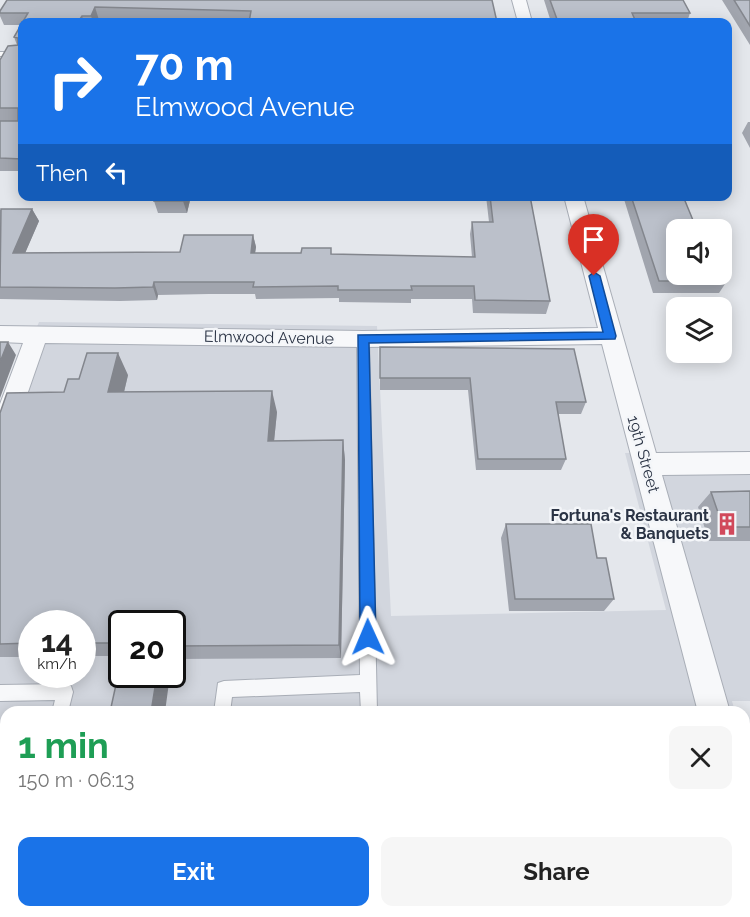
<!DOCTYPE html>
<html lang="en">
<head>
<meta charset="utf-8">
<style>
	:root { --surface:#fff; --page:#f6f6f6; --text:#222; --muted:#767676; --accent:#1a73e8 }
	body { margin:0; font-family:Raleway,sans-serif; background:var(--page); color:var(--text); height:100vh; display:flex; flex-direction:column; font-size:22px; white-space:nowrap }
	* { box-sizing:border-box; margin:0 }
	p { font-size:20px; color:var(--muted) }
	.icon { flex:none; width:33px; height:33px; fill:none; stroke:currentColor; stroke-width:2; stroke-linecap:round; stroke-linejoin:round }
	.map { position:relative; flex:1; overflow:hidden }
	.sheet { position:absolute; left:0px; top:706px; width:750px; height:212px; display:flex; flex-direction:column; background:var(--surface); border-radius:18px 18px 0 0; box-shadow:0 3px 15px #0003 }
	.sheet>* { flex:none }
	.top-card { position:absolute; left:18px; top:18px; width:714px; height:183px; border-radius:12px; box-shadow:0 3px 15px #0003; background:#1a73e8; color:#fff; overflow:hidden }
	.fabs { position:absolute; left:666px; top:219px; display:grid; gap:12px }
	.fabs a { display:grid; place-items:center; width:66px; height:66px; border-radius:12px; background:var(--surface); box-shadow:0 3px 15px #0003; font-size:30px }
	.speed { position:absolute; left:18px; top:610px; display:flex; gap:12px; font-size:30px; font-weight:700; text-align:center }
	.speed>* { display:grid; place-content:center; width:78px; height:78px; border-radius:50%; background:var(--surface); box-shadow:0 3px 15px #0003; line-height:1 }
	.speed small { font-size:15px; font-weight:400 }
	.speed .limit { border:3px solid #111; border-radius:9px; background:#fff; color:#111 }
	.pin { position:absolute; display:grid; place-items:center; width:51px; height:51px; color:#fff; margin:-62px -26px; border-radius:50% 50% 50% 0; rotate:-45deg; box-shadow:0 0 6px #0007 }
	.pin .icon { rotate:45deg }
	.me { position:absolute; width:66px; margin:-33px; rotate:359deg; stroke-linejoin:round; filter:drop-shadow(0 0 4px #0008) }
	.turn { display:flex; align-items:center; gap:21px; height:126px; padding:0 18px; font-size:27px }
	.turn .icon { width:78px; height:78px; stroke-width:2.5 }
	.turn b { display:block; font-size:42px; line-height:51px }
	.then { display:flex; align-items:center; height:57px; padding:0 18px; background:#0003; gap:12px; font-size:22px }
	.round { display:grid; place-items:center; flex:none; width:63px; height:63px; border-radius:12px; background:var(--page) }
	.headline { display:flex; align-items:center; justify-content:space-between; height:102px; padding:0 18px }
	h1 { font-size:36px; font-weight:700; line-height:45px; color:#1e9e55 }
	.action { display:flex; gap:12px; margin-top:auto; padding:12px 18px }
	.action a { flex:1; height:69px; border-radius:12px; background:var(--accent); color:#fff; font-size:24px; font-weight:700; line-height:69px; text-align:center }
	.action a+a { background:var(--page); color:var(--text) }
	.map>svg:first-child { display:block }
	.built { fill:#d2d6de; fill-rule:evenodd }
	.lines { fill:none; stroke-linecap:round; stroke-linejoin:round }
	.service-casing { stroke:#a9aeb7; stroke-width:2 }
	.minor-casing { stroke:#a9aeb7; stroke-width:2 }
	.service { fill:#f7f8fa; fill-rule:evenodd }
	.minor { fill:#f7f8fa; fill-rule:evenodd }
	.wall { fill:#a1a5ae }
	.shaded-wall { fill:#83868d }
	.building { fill:#bbc0ca; stroke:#83868d; stroke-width:1.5 }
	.route { fill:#1a73e8; stroke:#114b97; stroke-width:1.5 }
	.labels { text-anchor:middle; stroke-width:5; stroke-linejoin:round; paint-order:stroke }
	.street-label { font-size:16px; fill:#2b3445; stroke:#f4f6f9 }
	.poi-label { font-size:16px; font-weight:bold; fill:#2b3445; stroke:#f4f6f9; text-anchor:end }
</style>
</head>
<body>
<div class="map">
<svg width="750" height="917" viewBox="0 0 750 917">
	<rect width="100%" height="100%" fill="#e4e7ec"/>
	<path class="built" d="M39,322L377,326L391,616L666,610L625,453L750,451V701H732L735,712H6V912H744V742L750,763V917H0V415ZM32,624H82V675H32ZM122,624H172V675H122Z"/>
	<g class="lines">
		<g class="service-casing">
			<path id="service" d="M0,52H22V56H0Z
				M363,335L369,339L377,712H361L360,692L232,697L230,712H214L218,683L224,681L360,675L357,339Z
				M65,684L71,686L73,692L68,712H52L55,700L0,701V685Z
				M6,910V912H25L24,917H4Z
				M190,912H210L209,917H189Z
				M363,912H383V917H363Z"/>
		</g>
		<g class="minor-casing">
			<path id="minor" d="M512,0H526L532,22H518Z
				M564,196H583L656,453L750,452V474L662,475L730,712H698L602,344L363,347L45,343L12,438L9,445L0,448V404L23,343L0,342V326L363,331L598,328Z
				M744,807L750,809V864L744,861Z"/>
		</g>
		<use href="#service" class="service"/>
		<use href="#minor" class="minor"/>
	</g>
	<path class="wall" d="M7,0L497,22H218L99,20L98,22H22V171H0V60L17,45L14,37L21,25H4L0,16V11Z
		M544,0H683L690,13L687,22H551Z
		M722,0H750V45Z
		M748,122H750V148L742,133Z
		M155,196H191L187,213H158L154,201Z
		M486,196H530L550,301L546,314L473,313L472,299H411V303L339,302V298L256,299L255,294H209L158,295L157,300L120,301L0,299V210L32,209L39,221L25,253L180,252L253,235L256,247L255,253L472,257L470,234L472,222H489Z
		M623,196H683L676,230L727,281L719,293H653Z
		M380,347L586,402L581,414H558L566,459L561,470H476L468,390H380Z
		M128,375L124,392L277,412L274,441L343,440L345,460L341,658L173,659L172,661V624H122V656H82V624H32V657H0V413L64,392L79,379Z
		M750,491V541H709L698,507L711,492Z
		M506,524L614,599L604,611H509L501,538Z"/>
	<path class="shaded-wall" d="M95,7L99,20L98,22H93L91,16Z
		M82,16L84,22H78Z
		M184,196H191L187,213L183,201Z
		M32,209L39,221L20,265L13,253Z
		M253,235L256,247L253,266L251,253Z
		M154,282L158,295L157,300L153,287Z
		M8,342L16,355L0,398V362Z
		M118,353L128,375L119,413L108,392Z
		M272,391L277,412L272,461L268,441Z
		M343,440L345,460L341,658L339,645Z
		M157,675H170L165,712H151Z
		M118,912H134L133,917H117Z"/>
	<path class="building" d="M7,0H492L497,22H249L251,11L95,7L91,16H82L78,22H22V159L0,158V121H18V108H0V60L8,46L18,45V38L14,37L28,13H0V11Z
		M550,0H683L690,13H632L636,22H558Z
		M734,0H750V26Z
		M155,196H184L183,201H154Z
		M490,196H530L550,301L475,300L474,286H411L412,290H338V286L253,287L254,282H154L153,287L115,288L0,287L1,209H32L13,253L180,252L184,235H253L251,253H301L302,248H331V254L475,257L472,222H493Z
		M631,196H683L697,230H676V274H722V269L727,281H659Z
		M0,342H8L0,362Z
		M380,347L574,349L586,402H556L566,459H478L470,378H380Z
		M87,353H118L108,392L272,391L268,441L343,440L339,645L172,646V624H122V643H82V624H32V643L0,644V413L7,393L64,392L68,379H79Z
		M750,491V527H723L711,492Z
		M506,524H591L597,558H606L614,599H515Z
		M122,657V675H157L151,712H110Z
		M71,912H118L117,917H70Z"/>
	<path class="route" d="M594,272L600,276L616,336L615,339L369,343L376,637L374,642L368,645L362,642L360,637L358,335L603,332L589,276Z"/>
	<defs>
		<g id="building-bare" transform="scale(1.8)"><path d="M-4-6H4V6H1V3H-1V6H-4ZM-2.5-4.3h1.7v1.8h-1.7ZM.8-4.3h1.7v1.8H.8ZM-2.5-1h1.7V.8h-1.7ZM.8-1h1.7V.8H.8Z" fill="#d1495b" stroke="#f4f6f9" stroke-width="2.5" paint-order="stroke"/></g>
	</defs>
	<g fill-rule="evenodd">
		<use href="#building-bare" x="727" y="524"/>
	</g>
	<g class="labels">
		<g class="street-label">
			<text transform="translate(269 337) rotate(1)" y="6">Elmwood Avenue</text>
			<text transform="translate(644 454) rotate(74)" y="6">19th Street</text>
		</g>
		<g class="poi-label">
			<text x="709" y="521">Fortuna's Restaurant<tspan x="709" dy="18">&amp; Banquets</tspan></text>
		</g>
	</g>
</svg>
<div class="fabs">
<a><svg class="icon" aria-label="sound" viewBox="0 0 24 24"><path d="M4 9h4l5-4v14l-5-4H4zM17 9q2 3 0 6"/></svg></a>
<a><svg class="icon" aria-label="layers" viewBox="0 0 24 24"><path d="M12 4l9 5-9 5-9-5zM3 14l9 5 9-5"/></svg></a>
</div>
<div class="speed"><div>14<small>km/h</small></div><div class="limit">20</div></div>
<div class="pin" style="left:594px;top:276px;background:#d93025"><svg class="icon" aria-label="arrive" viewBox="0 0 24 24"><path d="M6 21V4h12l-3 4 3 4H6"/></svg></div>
<svg class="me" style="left:368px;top:637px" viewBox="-20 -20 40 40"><path d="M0-17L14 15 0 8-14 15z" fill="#1a73e8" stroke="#fff" stroke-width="4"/></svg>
<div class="top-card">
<div class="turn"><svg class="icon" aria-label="right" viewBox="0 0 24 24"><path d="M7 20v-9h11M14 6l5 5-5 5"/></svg><div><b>70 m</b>Elmwood Avenue</div></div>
<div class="then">Then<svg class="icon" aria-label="left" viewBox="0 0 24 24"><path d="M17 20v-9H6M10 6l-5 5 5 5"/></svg></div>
</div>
<section class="sheet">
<div class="headline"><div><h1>1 min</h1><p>150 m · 06:13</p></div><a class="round"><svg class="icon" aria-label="close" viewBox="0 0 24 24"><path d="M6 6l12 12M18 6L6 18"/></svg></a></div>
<div class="action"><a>Exit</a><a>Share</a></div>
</section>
</div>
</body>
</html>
